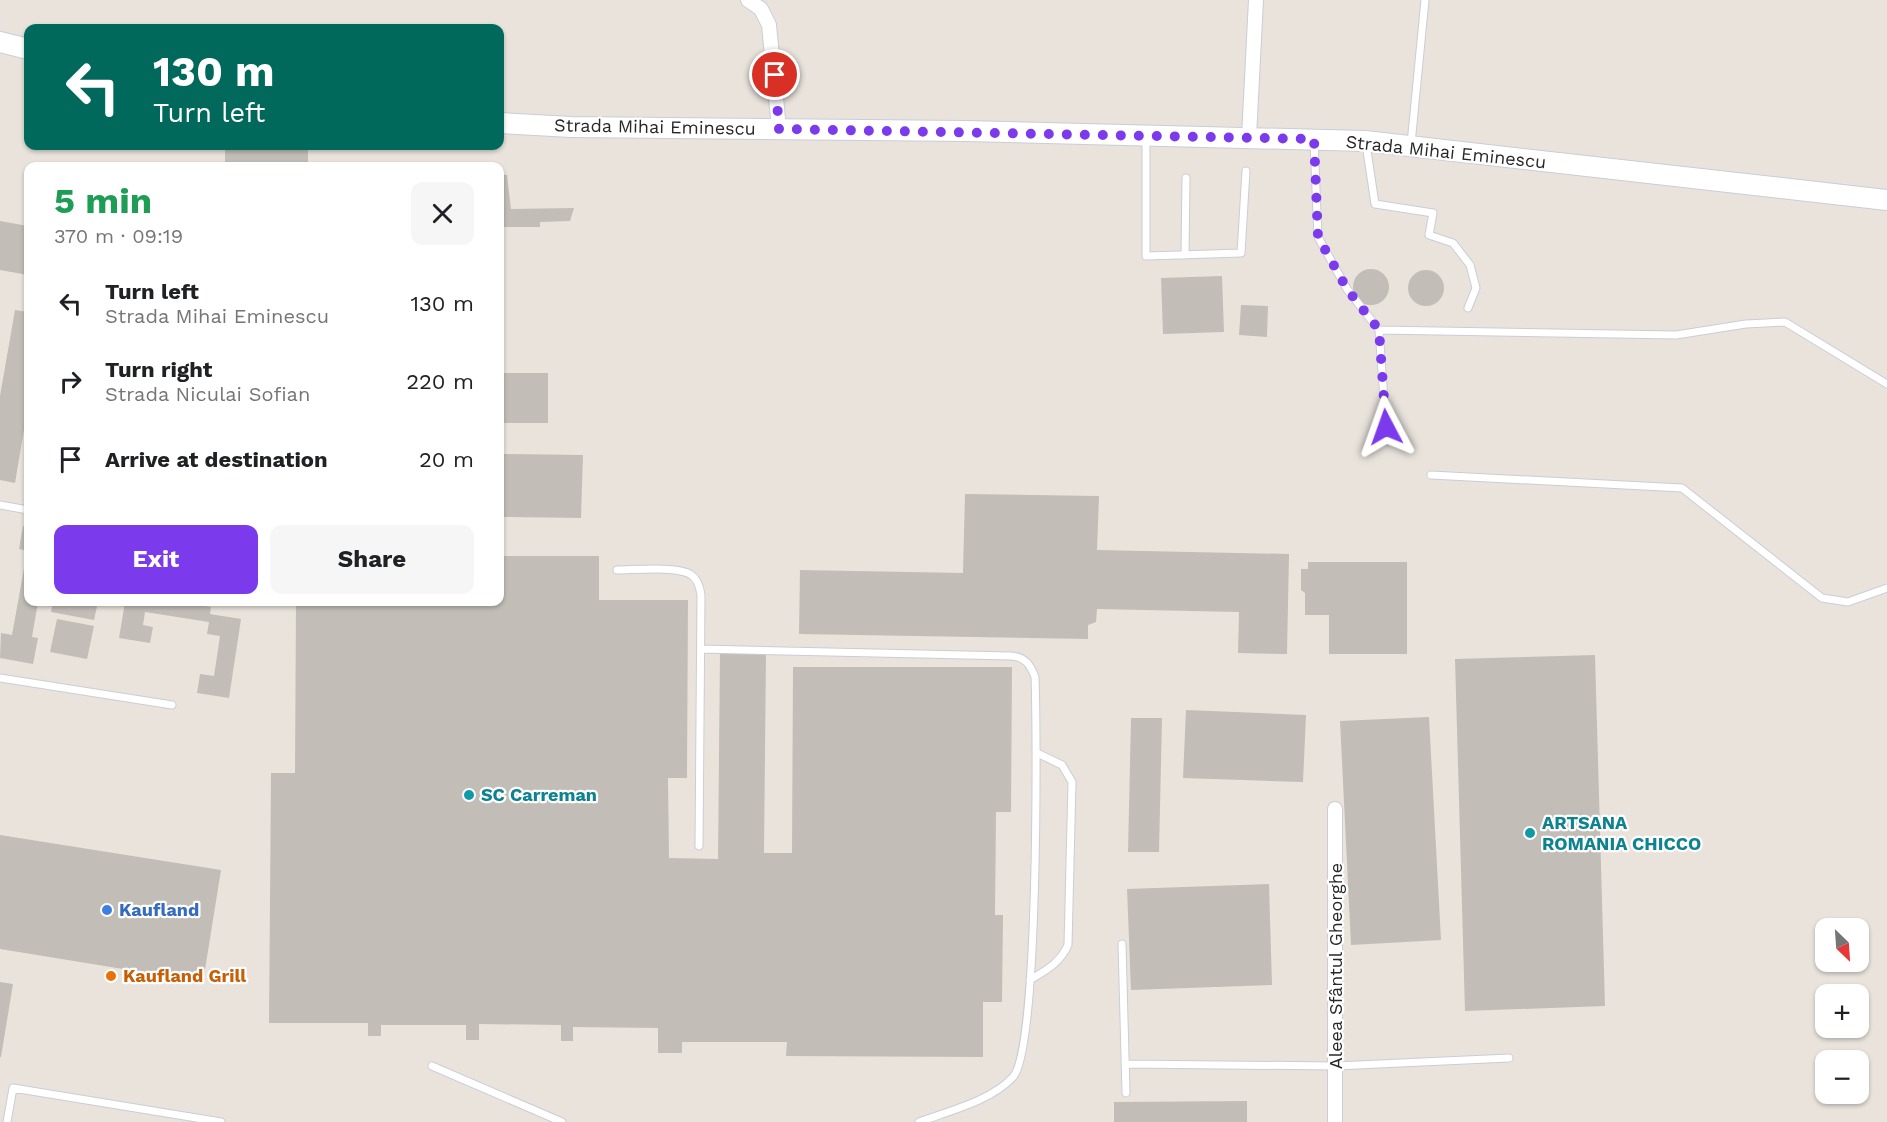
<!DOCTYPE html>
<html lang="en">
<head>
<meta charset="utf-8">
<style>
	:root { --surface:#fff; --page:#f6f6f6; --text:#202124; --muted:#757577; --accent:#7c3aed }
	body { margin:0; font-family:"Work Sans",sans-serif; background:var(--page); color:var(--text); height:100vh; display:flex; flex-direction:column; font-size:22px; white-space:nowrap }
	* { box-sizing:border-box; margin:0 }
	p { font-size:20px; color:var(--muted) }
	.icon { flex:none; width:33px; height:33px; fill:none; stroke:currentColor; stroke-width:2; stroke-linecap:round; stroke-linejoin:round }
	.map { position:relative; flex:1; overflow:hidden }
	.details { position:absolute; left:24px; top:162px; width:480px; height:444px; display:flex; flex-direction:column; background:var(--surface); border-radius:12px; box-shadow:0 2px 4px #0004 }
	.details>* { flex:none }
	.hud { position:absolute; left:24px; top:24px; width:480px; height:126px; border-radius:12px; box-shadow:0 2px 4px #0004; background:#00695c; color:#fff; overflow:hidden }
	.needle { width:39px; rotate:155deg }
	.fabs { position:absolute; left:1815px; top:918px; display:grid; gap:12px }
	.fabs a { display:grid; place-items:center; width:54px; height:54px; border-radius:12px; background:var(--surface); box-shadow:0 2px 4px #0004; font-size:30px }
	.pin { position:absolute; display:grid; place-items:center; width:51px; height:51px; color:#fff; margin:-26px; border:3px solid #fff; border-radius:50%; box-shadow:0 2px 6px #0007 }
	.me { position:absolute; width:66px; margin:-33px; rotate:356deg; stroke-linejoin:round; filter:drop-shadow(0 0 4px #0008) }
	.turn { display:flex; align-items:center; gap:21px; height:126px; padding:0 30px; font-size:27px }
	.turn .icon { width:78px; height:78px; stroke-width:2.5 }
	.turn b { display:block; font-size:42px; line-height:51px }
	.round { display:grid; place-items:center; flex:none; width:63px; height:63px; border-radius:12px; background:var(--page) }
	.summary { display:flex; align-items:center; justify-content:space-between; height:102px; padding:0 30px }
	h1 { font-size:36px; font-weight:700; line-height:45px; color:#1e9e55 }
	.primary-button { display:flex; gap:12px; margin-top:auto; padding:12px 30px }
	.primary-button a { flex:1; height:69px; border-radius:12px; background:var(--accent); color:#fff; font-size:24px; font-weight:700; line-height:69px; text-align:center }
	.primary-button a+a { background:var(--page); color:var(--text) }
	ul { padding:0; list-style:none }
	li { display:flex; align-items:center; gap:18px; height:78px; padding:0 30px }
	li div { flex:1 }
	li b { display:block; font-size:22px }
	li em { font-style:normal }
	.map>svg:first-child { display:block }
	.building { fill:#c2bdb7 }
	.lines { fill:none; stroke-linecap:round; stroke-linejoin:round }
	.lane-casing { stroke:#cacdd9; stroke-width:9 }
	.street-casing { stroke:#cacdd9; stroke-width:16 }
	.secondary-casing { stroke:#cacdd9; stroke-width:22 }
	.lane { stroke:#fff; stroke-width:7 }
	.street { stroke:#fff; stroke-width:14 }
	.secondary { stroke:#fff; stroke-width:20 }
	.route { stroke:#7c3aed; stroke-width:10; stroke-dasharray:0 18 }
	.culture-dot { fill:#0f9aa8; stroke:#fff; stroke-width:2 }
	.shop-dot { fill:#3f7fe0; stroke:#fff; stroke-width:2 }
	.food-dot { fill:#e8710a; stroke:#fff; stroke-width:2 }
	.labels { text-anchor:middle; stroke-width:4.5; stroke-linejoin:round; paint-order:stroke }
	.street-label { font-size:18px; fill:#282828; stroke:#fff }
	.culture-label { font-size:18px; font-weight:bold; fill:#0d838f; stroke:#fff; text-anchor:start }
	.shop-label { font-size:18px; font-weight:bold; fill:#366cbe; stroke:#fff; text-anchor:start }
	.food-label { font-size:18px; font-weight:bold; fill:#c56008; stroke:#fff; text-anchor:start }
</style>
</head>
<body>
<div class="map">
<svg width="1887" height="1122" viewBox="0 0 1887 1122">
	<rect width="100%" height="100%" fill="#e9e3dc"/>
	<path class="building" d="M225,146H308V165H225Z
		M500,175H507L511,209L574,208L570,221L540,222V227H500Z
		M0,221L28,226V275L0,270Z
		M1353 287a18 18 0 1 1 36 0a18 18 0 1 1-36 0Z
		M1408 288a18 18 0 1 1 36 0a18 18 0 1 1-36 0Z
		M1222,276L1224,332L1163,334L1161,278Z
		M1241,305L1268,306L1267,337L1239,335Z
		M15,310L28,312V406L15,483L0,480V396Z
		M500,373H548V423H500Z
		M500,454L583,455L581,518L500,517Z
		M965,494L1099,496L1097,550L1289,554L1287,654L1238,653L1239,612L1097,609L1096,622L1088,625V639L799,634L800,570L963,573Z
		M23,526L28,527V551L19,549Z
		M27,552L28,602H38L32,637L38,638L33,664L0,658L1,633L12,635Z
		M500,556H599V600H688L687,778H668L669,858L718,859L720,651H766L764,853H792L793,667H1012L1011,812H996L995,915H1003L1002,1002H983V1057L786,1056L787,1042H682V1053H658V1028L573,1027V1041H561V1025L479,1024V1040H466V1025H381V1036H368V1023H269L271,773H295L296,602H500Z
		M1308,562H1407V654H1329V615H1305V593L1301,590V569H1308Z
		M53,602H98L94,620L51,612Z
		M125,602H199L198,605L211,607L210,614L241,619L229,698L197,693L200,674L214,676L220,636L207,634L209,622L145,612L143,625L153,627L150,643L119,638Z
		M57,619L94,626L87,659L50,652Z
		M1595,655L1605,1006L1465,1011L1455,659Z
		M1186,710L1306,715L1303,782L1183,778Z
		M1429,717L1441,940L1351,945L1340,721Z
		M1131,718H1162L1159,852H1128Z
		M0,835L221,870L203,982L0,949Z
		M1269,884L1272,985L1131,990L1127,889Z
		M0,982L13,984L1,1057H0Z
		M1247,1101V1122H1114V1102Z"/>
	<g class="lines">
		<g class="lane-casing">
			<path id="lane" d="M1146,137V256L1241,253L1246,171
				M1314,141L1318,237L1347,289L1379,330L1386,427
				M1366,144L1375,204L1433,213L1429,235L1453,243L1470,265L1476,288L1468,308
				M1411,144L1425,0
				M1185,255L1186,178
				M1379,330L1676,335L1746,324L1785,322L1887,384
				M1431,475L1682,488L1822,598L1848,602L1887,588
				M0,505L28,510
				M617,570C634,570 676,566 690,574C698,579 700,587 701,595L699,846
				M701,649L1011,656C1025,657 1030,664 1035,677C1037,732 1039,1048 1013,1077C991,1101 949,1111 919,1122
				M0,678L172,705
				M1122,944L1126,1093
				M1030,980C1046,970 1060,963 1068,945L1072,782L1062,765L1037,753
				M1125,1064L1336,1066L1509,1058
				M432,1066L562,1122
				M7,1122L13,1088L221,1122"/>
		</g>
		<g class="street-casing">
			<path id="street" d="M748,0L761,9L769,25L779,129
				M1249,137L1256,0
				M1335,1122V809"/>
		</g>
		<g class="secondary-casing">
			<path id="secondary" d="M0,42L28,49
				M500,123L571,127L966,131L1365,141L1887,200"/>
		</g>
		<use href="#lane" class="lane"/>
		<use href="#street" class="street"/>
		<use href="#secondary" class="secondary"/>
	</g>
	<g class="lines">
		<path class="route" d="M775,75L779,129L1314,139L1318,237L1347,289L1379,330L1386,427"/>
	</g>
	<g class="culture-dot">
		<circle cx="469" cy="795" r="6"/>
		<circle cx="1530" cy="833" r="6"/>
	</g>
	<circle class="shop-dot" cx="107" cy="910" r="6"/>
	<circle class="food-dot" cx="111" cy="976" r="6"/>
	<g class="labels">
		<g class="street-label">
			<text transform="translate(655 127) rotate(1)" y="6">Strada Mihai Eminescu</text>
			<text transform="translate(1446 152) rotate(6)" y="6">Strada Mihai Eminescu</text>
			<text transform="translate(1336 966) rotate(-90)" y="6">Aleea Sfântul Gheorghe</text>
		</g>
		<g class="culture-label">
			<text x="481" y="801">SC Carreman</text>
			<text x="1542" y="829">ARTSANA<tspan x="1542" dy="21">ROMANIA CHICCO</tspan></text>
		</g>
		<g class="shop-label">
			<text x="119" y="916">Kaufland</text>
		</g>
		<g class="food-label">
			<text x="123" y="982">Kaufland Grill</text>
		</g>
	</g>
</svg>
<div class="fabs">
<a><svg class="needle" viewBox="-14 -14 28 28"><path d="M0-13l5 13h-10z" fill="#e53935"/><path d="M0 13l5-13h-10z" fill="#757577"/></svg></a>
<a>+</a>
<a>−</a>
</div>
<div class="pin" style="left:775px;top:75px;background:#d93025"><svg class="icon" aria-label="arrive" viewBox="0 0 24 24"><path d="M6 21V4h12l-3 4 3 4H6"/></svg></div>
<svg class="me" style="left:1386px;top:427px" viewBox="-20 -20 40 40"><path d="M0-17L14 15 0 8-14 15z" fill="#7c3aed" stroke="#fff" stroke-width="4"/></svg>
<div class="hud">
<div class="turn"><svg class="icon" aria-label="left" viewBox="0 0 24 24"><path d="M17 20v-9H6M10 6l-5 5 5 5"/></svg><div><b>130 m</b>Turn left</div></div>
</div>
<section class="details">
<div class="summary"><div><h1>5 min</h1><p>370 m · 09:19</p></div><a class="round"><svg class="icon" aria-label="close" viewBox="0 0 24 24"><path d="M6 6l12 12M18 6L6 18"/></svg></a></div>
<ul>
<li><svg class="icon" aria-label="left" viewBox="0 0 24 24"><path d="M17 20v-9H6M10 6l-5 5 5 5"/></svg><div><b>Turn left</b><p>Strada Mihai Eminescu</p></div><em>130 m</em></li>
<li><svg class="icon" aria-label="right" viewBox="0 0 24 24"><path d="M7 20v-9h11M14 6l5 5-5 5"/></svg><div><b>Turn right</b><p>Strada Niculai Sofian</p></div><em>220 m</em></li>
<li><svg class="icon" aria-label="arrive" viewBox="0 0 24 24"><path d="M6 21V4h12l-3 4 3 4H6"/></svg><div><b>Arrive at destination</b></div><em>20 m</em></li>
</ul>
<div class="primary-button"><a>Exit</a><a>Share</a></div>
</section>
</div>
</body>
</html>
